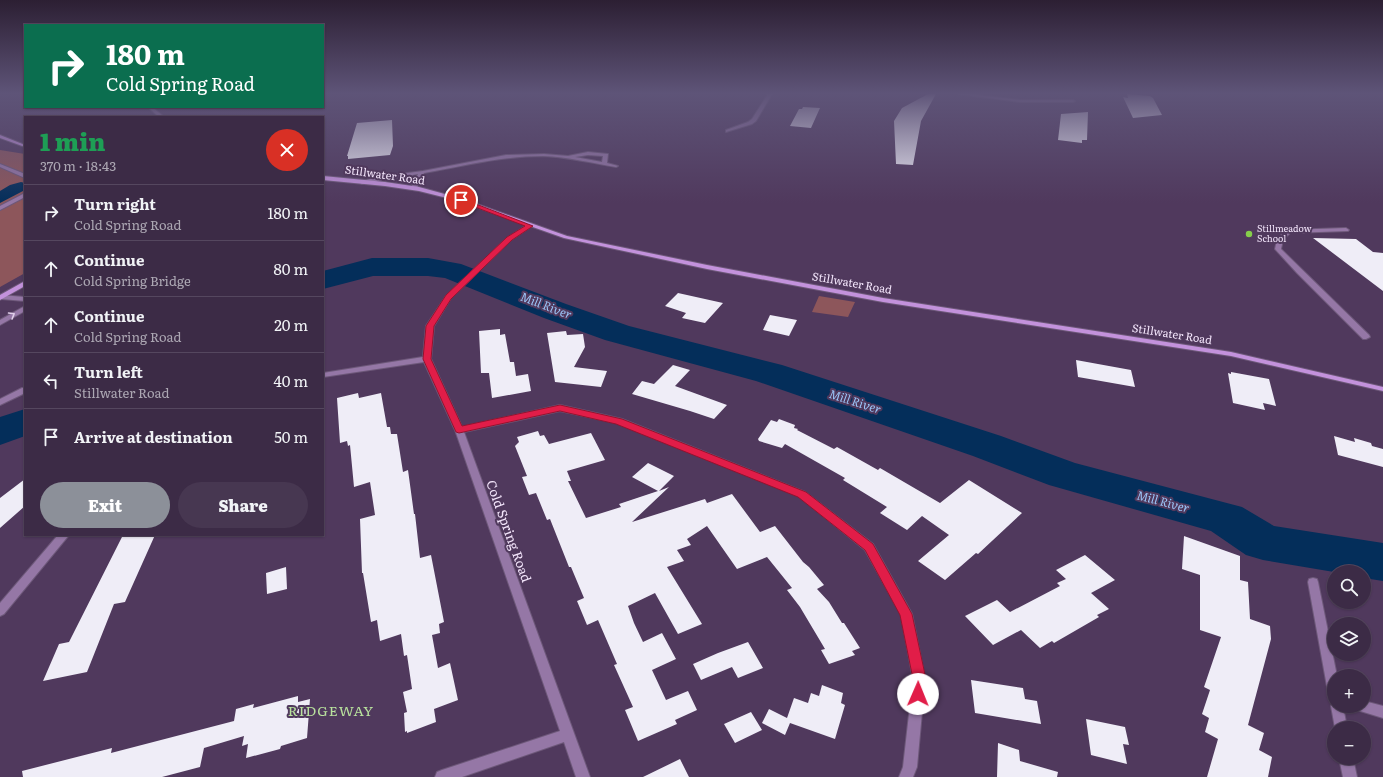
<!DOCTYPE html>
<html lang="en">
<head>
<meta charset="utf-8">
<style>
	:root { --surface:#3c2b46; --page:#473751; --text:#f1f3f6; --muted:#aca7b3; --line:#55475f; --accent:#8c9099 }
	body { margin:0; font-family:Literata,serif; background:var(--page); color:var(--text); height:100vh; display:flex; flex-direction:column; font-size:15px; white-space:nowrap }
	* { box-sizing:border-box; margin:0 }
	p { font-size:13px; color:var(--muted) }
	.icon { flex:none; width:22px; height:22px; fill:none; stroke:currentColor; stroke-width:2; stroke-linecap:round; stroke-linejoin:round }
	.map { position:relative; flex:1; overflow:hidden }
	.details { position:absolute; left:24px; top:116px; width:300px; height:420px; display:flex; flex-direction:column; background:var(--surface); border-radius:0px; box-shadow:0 1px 3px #0004,0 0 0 1px var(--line) }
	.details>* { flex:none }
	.banner { position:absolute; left:24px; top:24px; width:300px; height:84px; border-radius:0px; box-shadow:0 1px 3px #0004,0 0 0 1px var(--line); background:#0b6e4f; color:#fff; overflow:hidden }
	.tools { position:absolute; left:1327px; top:565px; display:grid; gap:8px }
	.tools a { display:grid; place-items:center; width:44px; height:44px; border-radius:50%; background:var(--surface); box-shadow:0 1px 3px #0004,0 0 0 1px var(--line); font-size:20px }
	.pin { position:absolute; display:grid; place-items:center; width:34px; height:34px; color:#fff; margin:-17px; border:2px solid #fff; border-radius:50%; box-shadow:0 1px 4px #0007 }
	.me { position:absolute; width:44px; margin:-22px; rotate:1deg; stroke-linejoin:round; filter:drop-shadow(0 0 3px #0008) }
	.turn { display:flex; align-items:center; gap:14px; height:84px; padding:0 16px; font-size:18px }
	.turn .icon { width:52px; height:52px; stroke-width:2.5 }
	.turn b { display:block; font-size:28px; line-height:34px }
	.round { display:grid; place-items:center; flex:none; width:42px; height:42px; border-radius:21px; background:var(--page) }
	.overview { display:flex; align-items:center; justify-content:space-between; height:68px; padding:0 16px }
	h1 { font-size:24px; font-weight:800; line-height:30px; color:#1e9e55 }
	.action { display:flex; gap:8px; margin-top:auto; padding:8px 16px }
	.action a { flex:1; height:46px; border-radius:24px; background:var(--accent); color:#fff; font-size:16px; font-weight:800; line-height:46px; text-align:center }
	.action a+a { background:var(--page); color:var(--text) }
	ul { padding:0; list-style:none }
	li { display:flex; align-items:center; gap:12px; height:56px; padding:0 16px; border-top:1px solid var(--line) }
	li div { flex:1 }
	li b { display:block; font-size:15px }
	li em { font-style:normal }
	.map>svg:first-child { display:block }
	.green { fill:#8d565b }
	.water { fill:#042e5a }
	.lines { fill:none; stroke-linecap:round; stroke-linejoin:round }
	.river { fill:#042e5a; fill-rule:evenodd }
	.building { fill:#efedf7 }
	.service-casing { stroke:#6d5879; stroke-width:2 }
	.minor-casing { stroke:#6d5879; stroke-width:2 }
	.secondary-casing { stroke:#6d5879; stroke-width:2 }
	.service { fill:#9577a6; fill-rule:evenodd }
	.minor { fill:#9577a6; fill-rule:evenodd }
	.secondary { fill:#c392dc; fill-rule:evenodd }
	.oneway { stroke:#e0cfea }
	.route { fill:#e11d48; stroke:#92132f }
	.poi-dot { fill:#86cf4b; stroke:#50395d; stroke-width:1.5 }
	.labels { text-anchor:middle; stroke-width:4; stroke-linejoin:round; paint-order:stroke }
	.far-poi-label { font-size:9px; fill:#f3e5fb; stroke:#50395d; text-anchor:start }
	.street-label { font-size:11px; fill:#f3e5fb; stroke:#50395d }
	.water-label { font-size:12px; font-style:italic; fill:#9cc6f9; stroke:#50395d }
	.near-street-label { font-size:13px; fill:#f3e5fb; stroke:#50395d }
	.near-neighbourhood-label { font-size:14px; letter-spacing:1px; fill:#b8e19d; stroke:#50395d }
</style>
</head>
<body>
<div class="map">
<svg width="1383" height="777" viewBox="0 0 1383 777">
	<rect width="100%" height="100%" fill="#50395d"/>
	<path class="green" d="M0,150L25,154V273L0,287Z
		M819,296L855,302L848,317L812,312Z"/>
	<path class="water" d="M21,182L25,183L23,191L0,203V191L10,185Z"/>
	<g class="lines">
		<path class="river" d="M372,258H428L461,264L566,304L629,326L782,365L1001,436L1075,463L1242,507L1274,526L1383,543V581L1364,578V572H1334L1263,560L1246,555L1211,531L1049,485L973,456L756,381L605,340L544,318L445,278L428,276H373L323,289V271Z
			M25,409V436L0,445V417Z"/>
	</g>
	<path class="building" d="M928,94H936L921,121L913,165L896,164L894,121L902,108Z
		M1127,94L1150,96L1153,98L1162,115L1133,118L1123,97L1128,98Z
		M803,107L820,108L811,128L790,126L799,109H802Z
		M1088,112L1087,140H1082V143L1058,140L1061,114Z
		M392,120L393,146L390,155L348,159V156H347L357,123Z
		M1313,238L1356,239L1373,252L1383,253V291Z
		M678,293L723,303L705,323L682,318L686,313L665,306Z
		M770,315L797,320L789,336L763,330Z
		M500,329V335L505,334L510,362H514L516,376L528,374L531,391L492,398L489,373H481L479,331Z
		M566,331L567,335L583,334L585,347L574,367L607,371L601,387L555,382L547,333Z
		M1076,360L1131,370L1135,387L1078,377Z
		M673,365L690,370L675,386L727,405L714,419L690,411L632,394L642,381L654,384Z
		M1231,372L1269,379L1276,406L1263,403L1265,410L1233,403L1228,373L1231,374Z
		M358,393L359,398L381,393L387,427H390L391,434H397L403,472L408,470L414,514H415L420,558L431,555L444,622L439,624L440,633L432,635L438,668L450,663L458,700L434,709L436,722L407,733V731L405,732L404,713L407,712L403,692L412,689L407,655L404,656L401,634L380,641L377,620L371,622L363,573H362L360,519L375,515L370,482L354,487L350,445L348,446L347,441L340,443L337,398Z
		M779,419L795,425L794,428L798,429L797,430L834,449L837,447L878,470L880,468L940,503L969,480L1022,513L978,554L976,553L945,580L918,561L949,535L922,516L907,530L880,513L887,507L843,480L845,478L785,444L782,448L759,441L758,439L771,420L777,422Z
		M538,431L540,436L544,435L549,444L591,433L605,460L567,471L571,481H568L586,518L621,507L619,504L658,491L632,477L648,463L674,476L659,491L669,487L632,522L705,499L707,503L732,494L760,532L775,526L803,562L809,567L824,585L817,589L829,602L842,623H844L860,648L852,651L855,655L829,664L821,650L825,649L800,607L787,590L792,588L767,557L737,569L707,526L687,539L691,545L677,550L684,561L667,567L702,624L678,634L655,593L628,606L634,623L643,642L662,633L676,659L652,670L666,700L688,691L697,710L675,720L677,724L638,741L625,710L633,707L614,665L617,664L598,620L587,625L577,601L584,598L571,567H569L550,519L547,520L536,493L529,495L522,477L527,476L515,446L519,442L517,437Z
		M1334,436L1355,442L1354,438L1371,443L1372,446L1383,449V467L1338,455Z
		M25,479V506L0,528V498Z
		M123,535H155L125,602L114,604L87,672L43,681L59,644L69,642Z
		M1184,536L1240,556V580L1248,582L1250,619L1270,626L1271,639L1248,725L1264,733L1259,750L1272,757L1268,777H1207L1218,739L1205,732L1209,718L1202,714L1210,690L1204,687L1221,637L1200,630V575L1182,569Z
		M1085,555L1115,580L1091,593L1109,609L1097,615L1099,617L1054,643L1052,641L1040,648L1021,630L993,645L965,616L997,600L1010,612L1060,586L1057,583L1066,579L1056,570Z
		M286,567L287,589L267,594L266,573Z
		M748,642L763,668L738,678L732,667L701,680L693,664L718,653Z
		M971,680L1023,688L1025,699L1037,701L1041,724L975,713Z
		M822,685L843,693L841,703L845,705L835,739L790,723L785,735L762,723L769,709L787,718L794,698L808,703L811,693L819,696Z
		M298,696V702L310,699L307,738L281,746L280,749L246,758L248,744L242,746L244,736L204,748L200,767L162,777H23L22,771L112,748L111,753L234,721L236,709L254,704L253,708Z
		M751,712L762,730L735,743L724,724Z
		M1086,719L1125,727L1129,745L1123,744L1127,764L1091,755Z
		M998,743L1019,750L1020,761L1058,772L1057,777H997Z
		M680,759L689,777H643Z"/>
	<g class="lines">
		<g class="service-casing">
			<path id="service" d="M0,164L25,174V178L0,167Z
				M25,193V197L0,210V206Z
				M1346,228L1349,230L1348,231L1290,233L1283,240L1281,249L1369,335L1370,337L1366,339H1363L1297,273L1275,249L1277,240L1286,230Z
				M0,295L25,297V301L1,299Z
				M25,306V311L0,325V320Z
				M22,388H25V393L0,405V399Z"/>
		</g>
		<g class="minor-casing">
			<path id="minor" d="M768,94H772L756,121L752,124L726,132V130L748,122L752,119Z
				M958,94H970L1020,100H1073L1075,101L1073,102H1020Z
				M148,107H152L164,117H159Z
				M588,152L608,154L607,163L618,166L616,167C592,163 568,157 543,156C502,156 463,166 424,173L417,188L414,190L411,188L418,174L362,184L359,182L377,177L423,171L506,155L544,154L568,156ZM588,155L603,156L602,162L575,157Z
				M530,223L533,225L532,226L511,240L451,298L434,326L431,359L462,427L560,405L622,419L805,492L873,544L912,614L925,679L917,767L913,777H899L903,767L913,679L901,614L865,550L799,496L617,423L560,411L464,432L590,777H576L564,742L462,777H435L437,772L442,770L560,731L455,430L424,362L323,377V373L423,357L426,326L446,296L507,238Z
				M58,535H69L4,614L0,616V603Z
				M1313,578L1317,579L1318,582L1337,676H1334V698L1330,696L1328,692L1308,582L1309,579Z
				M1334,701V706H1343L1347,728H1335L1331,706Z
				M1364,701L1383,706V718L1357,710L1355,706H1364Z
				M1339,758H1353L1357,777H1343Z"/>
		</g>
		<g class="secondary-casing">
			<path id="secondary" d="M0,135L25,145V147L0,138Z
				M323,176L385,182L419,187L463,199L567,236L707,265L883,298L1231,352L1383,387V391L1231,356L883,302L707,269L564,238L459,201L419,191L385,186L323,180Z
				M25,281V286L0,300V295Z"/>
		</g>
		<use href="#service" class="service"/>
		<use href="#minor" class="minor"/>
		<use href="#secondary" class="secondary"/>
	</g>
	<defs><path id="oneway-chevron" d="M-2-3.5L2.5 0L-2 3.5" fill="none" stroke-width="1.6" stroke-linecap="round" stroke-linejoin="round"/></defs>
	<use class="oneway" href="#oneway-chevron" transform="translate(12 315) rotate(-31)"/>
	<linearGradient id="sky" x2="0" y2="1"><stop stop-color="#2c1f33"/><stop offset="0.46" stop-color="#5e5478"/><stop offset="1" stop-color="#5e5478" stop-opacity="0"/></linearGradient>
	<rect width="1383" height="203" fill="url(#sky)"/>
	<path class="route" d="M459,199H463L533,226L512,240L451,299L434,326L431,359L462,426L560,405L622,419L806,492L873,544L912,614L926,679L925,694L923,698L918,700L913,698L911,694L913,679L900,615L865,550L798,497L616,424L560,411L459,433L456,432L423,359L426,326L446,295L507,237L525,226L459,201Z"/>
	<circle class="poi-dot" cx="1249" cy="234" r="4"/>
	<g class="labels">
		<g class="far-poi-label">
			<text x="1257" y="232">Stillmeadow<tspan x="1257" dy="10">School</tspan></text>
		</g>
		<g class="street-label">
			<text transform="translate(385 175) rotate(8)" y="4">Stillwater Road</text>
			<text transform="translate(852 283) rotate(10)" y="4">Stillwater Road</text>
			<text transform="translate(1172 334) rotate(9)" y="4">Stillwater Road</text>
		</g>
		<g class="water-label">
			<text transform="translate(546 306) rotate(21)" y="4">Mill River</text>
			<text transform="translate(855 402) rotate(18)" y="4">Mill River</text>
			<text transform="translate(1163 502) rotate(15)" y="4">Mill River</text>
		</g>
		<g class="near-street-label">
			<text transform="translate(509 531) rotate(70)" y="5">Cold Spring Road</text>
		</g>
		<g class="near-neighbourhood-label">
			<text x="331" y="716">RIDGEWAY</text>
		</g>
	</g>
</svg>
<div class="tools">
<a><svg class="icon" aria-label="search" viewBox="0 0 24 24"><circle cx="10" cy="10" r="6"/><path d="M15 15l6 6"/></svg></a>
<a><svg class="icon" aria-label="layers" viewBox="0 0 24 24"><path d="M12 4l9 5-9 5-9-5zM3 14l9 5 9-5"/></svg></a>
<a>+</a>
<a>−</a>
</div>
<div class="pin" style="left:461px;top:200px;background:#d93025"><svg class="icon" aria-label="arrive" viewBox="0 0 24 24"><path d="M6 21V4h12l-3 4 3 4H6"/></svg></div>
<svg class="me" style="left:918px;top:694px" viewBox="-20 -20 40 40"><circle r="19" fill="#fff"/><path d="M0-13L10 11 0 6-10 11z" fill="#e11d48"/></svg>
<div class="banner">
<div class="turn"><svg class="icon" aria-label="right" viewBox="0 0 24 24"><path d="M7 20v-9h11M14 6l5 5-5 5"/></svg><div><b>180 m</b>Cold Spring Road</div></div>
</div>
<section class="details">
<div class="overview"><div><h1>1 min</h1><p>370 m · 18:43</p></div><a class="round" style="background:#d93025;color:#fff"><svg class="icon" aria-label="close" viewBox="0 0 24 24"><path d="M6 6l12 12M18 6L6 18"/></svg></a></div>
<ul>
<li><svg class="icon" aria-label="right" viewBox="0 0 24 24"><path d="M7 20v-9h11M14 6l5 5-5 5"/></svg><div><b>Turn right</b><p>Cold Spring Road</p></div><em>180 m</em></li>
<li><svg class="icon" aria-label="ahead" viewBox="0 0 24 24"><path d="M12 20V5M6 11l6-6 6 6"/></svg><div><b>Continue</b><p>Cold Spring Bridge</p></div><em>80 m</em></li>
<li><svg class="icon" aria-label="ahead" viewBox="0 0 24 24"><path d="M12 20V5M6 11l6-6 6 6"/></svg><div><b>Continue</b><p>Cold Spring Road</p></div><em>20 m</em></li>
<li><svg class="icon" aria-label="left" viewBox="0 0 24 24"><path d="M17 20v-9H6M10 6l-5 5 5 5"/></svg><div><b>Turn left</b><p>Stillwater Road</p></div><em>40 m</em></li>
<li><svg class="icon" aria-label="arrive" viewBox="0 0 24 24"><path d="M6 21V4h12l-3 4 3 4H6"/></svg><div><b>Arrive at destination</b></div><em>50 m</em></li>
</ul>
<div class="action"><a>Exit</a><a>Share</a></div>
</section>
</div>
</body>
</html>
